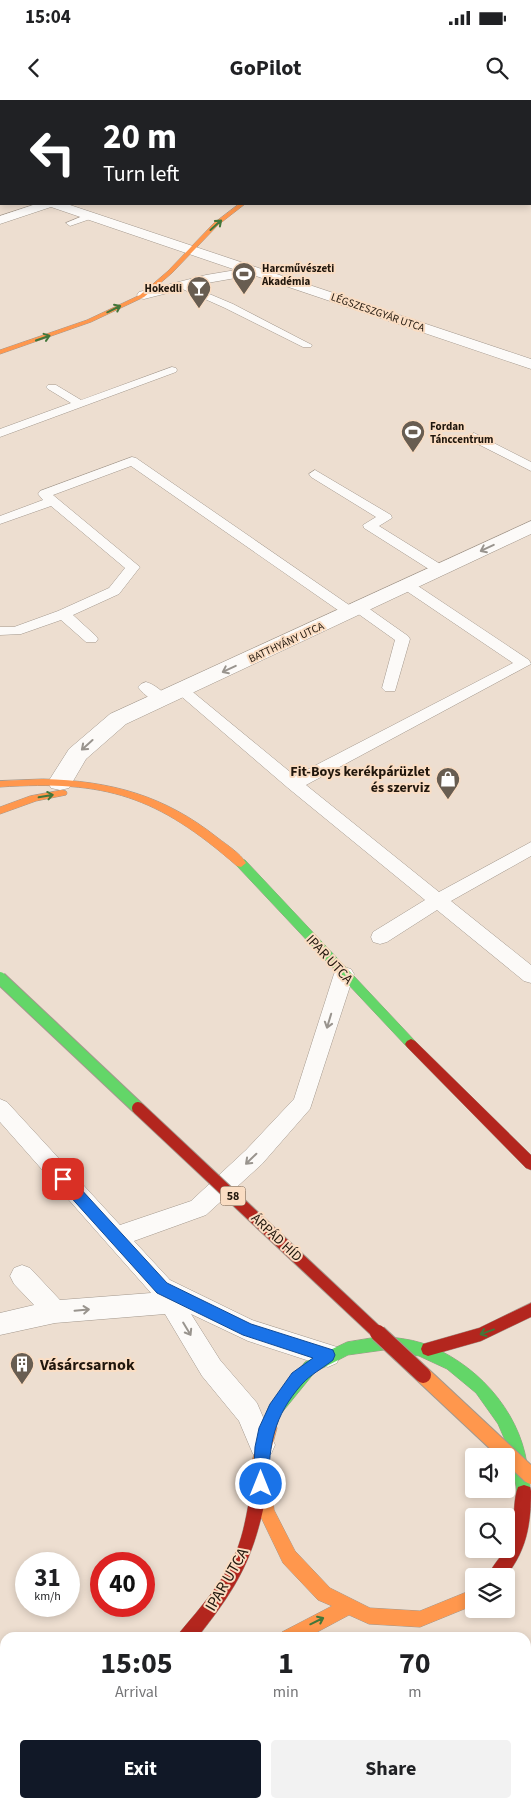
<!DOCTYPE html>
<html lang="en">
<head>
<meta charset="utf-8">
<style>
	:root { --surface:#fff; --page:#f2f2f2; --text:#202124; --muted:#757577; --accent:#111827 }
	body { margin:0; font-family:"Source Sans 3",sans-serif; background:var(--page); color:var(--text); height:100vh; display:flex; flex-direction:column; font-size:19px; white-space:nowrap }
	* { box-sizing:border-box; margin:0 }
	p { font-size:16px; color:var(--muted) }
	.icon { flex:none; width:28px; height:28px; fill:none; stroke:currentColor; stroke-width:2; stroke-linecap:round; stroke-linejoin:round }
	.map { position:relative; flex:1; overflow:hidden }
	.panel { position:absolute; left:0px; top:1532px; width:531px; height:176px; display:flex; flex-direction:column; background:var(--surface); border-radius:15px 15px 0 0; box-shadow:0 2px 8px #0003 }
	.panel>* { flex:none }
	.banner { position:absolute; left:0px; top:0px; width:531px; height:105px; box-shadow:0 2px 8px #0003; background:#202124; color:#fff; overflow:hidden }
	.fabs { position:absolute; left:465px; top:1348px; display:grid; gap:10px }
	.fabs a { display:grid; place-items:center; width:50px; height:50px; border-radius:5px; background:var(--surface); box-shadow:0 2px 8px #0003; font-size:25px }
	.speed { position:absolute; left:15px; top:1452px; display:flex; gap:10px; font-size:25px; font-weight:700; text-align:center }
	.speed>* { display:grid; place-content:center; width:65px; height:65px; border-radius:50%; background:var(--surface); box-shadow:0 2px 8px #0003; line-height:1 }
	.speed small { font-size:12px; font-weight:400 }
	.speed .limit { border:8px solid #d22; background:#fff; color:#111 }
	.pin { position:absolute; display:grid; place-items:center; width:42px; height:42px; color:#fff; margin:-21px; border-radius:10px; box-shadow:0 2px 8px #0006 }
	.me { position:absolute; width:55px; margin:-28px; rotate:0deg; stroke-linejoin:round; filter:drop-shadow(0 0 4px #0008) }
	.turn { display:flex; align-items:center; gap:18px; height:105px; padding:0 20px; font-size:22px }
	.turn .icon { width:65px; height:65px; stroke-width:2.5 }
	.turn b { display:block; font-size:35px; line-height:42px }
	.eta { display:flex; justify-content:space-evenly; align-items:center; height:85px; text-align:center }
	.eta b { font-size:30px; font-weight:700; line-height:35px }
	.cta { display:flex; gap:10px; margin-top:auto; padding:10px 20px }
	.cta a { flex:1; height:58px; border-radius:5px; background:var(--accent); color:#fff; font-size:20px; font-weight:700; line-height:58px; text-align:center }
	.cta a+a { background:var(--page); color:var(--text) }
	.status { display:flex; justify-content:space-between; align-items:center; height:35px; padding:0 25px; background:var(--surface); direction:ltr }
	.status svg { height:14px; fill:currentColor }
	header { display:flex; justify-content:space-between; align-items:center; height:65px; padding:0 20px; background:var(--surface); font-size:22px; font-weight:700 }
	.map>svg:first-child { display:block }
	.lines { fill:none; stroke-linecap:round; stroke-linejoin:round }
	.lane-casing { stroke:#a3988d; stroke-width:1 }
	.street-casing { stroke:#a3988d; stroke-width:1 }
	.fast-casing { stroke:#a3988d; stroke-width:1 }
	.slow-casing { stroke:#a3988d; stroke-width:1 }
	.jam-casing { stroke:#a3988d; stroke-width:1 }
	.lane { fill:#fcfaf8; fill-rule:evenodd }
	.street { fill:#fcfaf8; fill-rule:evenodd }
	.fast { fill:#63d668; fill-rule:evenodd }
	.slow { fill:#ff974d; fill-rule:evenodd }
	.jam { fill:#b3261e; fill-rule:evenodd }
	.fast-bridge-casing { stroke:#a3988d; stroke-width:14; stroke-linecap:butt }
	.slow-bridge-casing { stroke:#a3988d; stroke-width:18; stroke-linecap:butt }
	.jam-bridge-far1-casing { stroke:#a3988d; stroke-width:14; stroke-linecap:butt }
	.jam-bridge-casing { stroke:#a3988d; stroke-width:18; stroke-linecap:butt }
	.fast-bridge { stroke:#63d668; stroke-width:12 }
	.slow-bridge { stroke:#ff974d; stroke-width:16 }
	.jam-bridge-far1 { stroke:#b3261e; stroke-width:12 }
	.jam-bridge { stroke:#b3261e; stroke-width:16 }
	.oneway { stroke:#42763a }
	.oneway2 { stroke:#99948e }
	.route { fill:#1a73e8; stroke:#114b97 }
	.labels { text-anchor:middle; stroke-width:4; stroke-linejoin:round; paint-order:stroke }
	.far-poi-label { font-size:11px; font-weight:bold; fill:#21170d; stroke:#faddc3; text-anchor:start }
	.far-street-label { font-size:11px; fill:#21170d; stroke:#faddc3 }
	.shield { fill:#faddc3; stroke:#625244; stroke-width:1 }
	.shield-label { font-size:12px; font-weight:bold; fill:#21170d }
	.poi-label { font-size:14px; font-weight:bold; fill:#21170d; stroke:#faddc3; text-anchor:end }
	.street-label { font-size:14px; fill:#21170d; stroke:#faddc3 }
	.near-poi-label { font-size:16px; font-weight:bold; fill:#21170d; stroke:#faddc3; text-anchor:start }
	.near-street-label { font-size:16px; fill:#21170d; stroke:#faddc3 }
</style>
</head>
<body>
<div class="status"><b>15:04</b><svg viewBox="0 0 49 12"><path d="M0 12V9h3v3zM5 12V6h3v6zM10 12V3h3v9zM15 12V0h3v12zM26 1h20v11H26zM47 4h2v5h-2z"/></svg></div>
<header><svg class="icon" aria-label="back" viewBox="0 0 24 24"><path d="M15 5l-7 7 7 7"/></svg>GoPilot<svg class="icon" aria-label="search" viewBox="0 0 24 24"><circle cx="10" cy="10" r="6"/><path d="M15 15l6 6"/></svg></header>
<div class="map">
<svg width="531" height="1708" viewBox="0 0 531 1708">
	<rect width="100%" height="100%" fill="#edded0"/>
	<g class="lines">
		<g class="lane-casing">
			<path id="lane" d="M62,0H74L75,1H63Z
				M90,113L93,114V118L70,126L66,123Z
				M181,182L233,204L312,245L311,247H303L225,208L178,187V183Z
				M172,267L176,268L177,270L176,272L0,337V329L71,303L48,289L46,287L48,285H56L81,300Z
				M474,333L531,362V371L470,340L468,337Z
				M132,357L136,358L352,507L359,504L364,505L408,536L410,539L395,591H385L382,588L395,540L357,513L350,516L345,515L131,366L53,395L140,467L119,494L73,515L96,536L98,539L96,542H86L61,520L21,534L0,535V527H14L58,511L109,488L125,468L51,406L0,424V416L43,400L38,394L40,391Z
				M315,370L391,415L392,418L379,426L445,467L447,470L445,473H435L364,428L363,425L376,417L311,377L309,374Z
				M407,481L412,482L529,560L531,564L306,685L439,792L531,742V756L451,801L531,865V883L524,881L437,810L387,842L380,844L373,842L371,837L373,832L425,800L288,688L175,591L178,588H188L295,676L513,563L402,488L400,485Z
				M146,582C154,584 164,592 169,599L166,602C156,605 145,596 138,587L141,584Z
				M344,867L351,869L354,874L310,1009L262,1064L206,1115L134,1141L170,1180L252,1220L337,1247L340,1255L337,1263L328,1267L248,1241L191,1214L220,1260L257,1303L275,1345L271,1354L262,1358L253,1354L239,1321L202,1276L165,1214L55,1223L0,1235V1213L34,1205L14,1184L10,1176L14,1168L22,1165L30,1168L60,1200L151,1193L0,1022V999L7,1002L120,1125L191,1101L246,1050L294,999L334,874L337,869Z"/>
		</g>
		<g class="street-casing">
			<path id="street" d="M0,81L1,82V90L0,89Z
				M36,104H67L531,259V269L253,175L207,183L144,199L139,198L137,195L139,192L206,175L236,170L51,107L0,124V116Z
				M531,421V434L126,624L86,659L69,688L60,690L51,688L48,682L69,649L110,614Z"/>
		</g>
		<g class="fast-casing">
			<path id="fast" d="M241,759L245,760L415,941L417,944L415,947L411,949L407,947L237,766L236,763L237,760Z
				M384,1236C396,1238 410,1239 422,1243C474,1261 519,1309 527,1364C529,1375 531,1389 530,1399L524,1401L518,1399L511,1354L498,1324L476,1293L447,1269L419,1256L384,1250L348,1255L315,1272L280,1315L274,1333L269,1336L264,1333L261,1328L269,1306L305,1262L347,1242Z
				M18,1704H38L36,1708H16Z
				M156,1704H176L174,1708H154Z"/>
		</g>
		<g class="slow-casing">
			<path id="slow" d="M239,104H245L218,125L172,173L144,197L91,222L0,254V250L87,220L140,195L168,171L214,123Z
				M43,679C111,681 164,695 218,738C227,745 240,753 246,763L241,767L237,766C157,696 106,680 0,687V681Z
				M62,690L66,691L67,693L66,695L36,701L0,714V707L30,696Z
				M269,1320L274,1323L277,1328L268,1361L274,1410L295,1451L330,1488L370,1508L420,1511L474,1489V1505L420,1527L369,1524L349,1515L306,1538H280L282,1532L332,1506L318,1500L283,1463L258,1411L252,1361L264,1323Z
				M526,1575L531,1576V1594L526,1593Z"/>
		</g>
		<g class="jam-casing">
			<path id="jam" d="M411,939L415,941L531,1055V1070L526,1068L407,947L405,944L407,941Z
				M531,1203V1217L481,1241L428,1256L423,1254L421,1249L423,1244L479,1228Z
				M259,1383L265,1385L267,1391C254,1458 239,1485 197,1538H178L180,1532C201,1507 223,1482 236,1452C244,1433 247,1411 251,1391L253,1385Z
				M524,1385L530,1387L531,1391C531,1423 527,1450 506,1476H488C493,1463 506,1453 510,1439C516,1422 512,1403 518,1387Z"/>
		</g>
		<use href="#lane" class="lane"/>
		<use href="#street" class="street"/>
		<use href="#fast" class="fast"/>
		<use href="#slow" class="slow"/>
		<use href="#jam" class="jam"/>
		<g class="fast-bridge-casing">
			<path id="fast-bridge" d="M0,878L138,1008"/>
		</g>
		<g class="slow-bridge-casing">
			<path id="slow-bridge" d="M423,1275L531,1376"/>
		</g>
		<g class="jam-bridge-far1-casing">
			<path id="jam-bridge-far1" d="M138,1008L379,1234"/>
		</g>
		<g class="jam-bridge-casing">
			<path id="jam-bridge" d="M378,1233L423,1275"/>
		</g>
		<use href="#fast-bridge" class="fast-bridge"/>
		<use href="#slow-bridge" class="slow-bridge"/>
		<use href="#jam-bridge-far1" class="jam-bridge-far1"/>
		<use href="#jam-bridge" class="jam-bridge"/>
	</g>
	<defs><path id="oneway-shaft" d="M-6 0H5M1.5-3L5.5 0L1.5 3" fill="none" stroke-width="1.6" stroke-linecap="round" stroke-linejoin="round" transform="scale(1.25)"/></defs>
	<g class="oneway">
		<use href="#oneway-shaft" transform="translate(216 125) rotate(-42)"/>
		<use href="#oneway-shaft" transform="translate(114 209) rotate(-26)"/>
		<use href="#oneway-shaft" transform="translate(43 238) rotate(-19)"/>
		<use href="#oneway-shaft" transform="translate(46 696) rotate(-10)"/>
		<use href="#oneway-shaft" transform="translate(487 1232) rotate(160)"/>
		<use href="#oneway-shaft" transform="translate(317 1521) rotate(-26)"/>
	</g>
	<g class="oneway2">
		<use href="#oneway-shaft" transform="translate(487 448) rotate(155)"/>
		<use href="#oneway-shaft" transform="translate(229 569) rotate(155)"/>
		<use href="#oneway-shaft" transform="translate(87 645) rotate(138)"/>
		<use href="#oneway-shaft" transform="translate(329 921) rotate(107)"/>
		<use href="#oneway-shaft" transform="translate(251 1059) rotate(136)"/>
		<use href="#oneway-shaft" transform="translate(82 1210) rotate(-5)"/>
		<use href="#oneway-shaft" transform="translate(187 1229) rotate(59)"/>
	</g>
	<path class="route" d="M63,1073L68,1075L167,1183L251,1224L333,1250L335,1255L333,1260C323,1268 310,1275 302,1284C273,1317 270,1343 268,1384L266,1390L261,1392L255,1390L253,1384L255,1347L259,1328L270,1304L292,1273L313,1258L243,1235L157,1193L58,1083L56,1079L58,1075Z"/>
	<defs>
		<g id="stadium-pin" transform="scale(1.25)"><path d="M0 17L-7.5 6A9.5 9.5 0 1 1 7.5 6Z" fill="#685d51" stroke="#faddc3"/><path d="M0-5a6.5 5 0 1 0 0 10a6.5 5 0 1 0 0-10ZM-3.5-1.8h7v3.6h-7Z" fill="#fff"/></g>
		<g id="bar-pin" transform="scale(1.25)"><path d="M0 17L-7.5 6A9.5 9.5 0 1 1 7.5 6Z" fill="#685d51" stroke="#faddc3"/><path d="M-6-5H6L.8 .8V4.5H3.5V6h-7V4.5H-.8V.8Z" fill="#fff"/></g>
		<g id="shop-pin" transform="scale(1.25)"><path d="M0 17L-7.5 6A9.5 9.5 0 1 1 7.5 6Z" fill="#685d51" stroke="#faddc3"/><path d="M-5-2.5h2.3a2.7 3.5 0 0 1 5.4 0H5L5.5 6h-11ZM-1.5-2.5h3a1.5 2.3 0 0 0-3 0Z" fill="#fff"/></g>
		<g id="building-pin" transform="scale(1.25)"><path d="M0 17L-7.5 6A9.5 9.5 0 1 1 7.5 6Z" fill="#685d51" stroke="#faddc3"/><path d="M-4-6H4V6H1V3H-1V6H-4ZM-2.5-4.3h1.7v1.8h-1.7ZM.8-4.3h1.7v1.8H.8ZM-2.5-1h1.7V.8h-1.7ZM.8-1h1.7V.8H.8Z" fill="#fff"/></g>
	</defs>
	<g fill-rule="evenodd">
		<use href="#stadium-pin" x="244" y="174"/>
		<use href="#bar-pin" x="199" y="188"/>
		<use href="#stadium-pin" x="413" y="332"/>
		<use href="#shop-pin" x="448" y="679"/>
		<use href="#building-pin" x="22" y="1264"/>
	</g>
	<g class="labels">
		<g class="far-poi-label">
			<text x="262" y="172">Harcművészeti<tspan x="262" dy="13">Akadémia</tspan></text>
			<text x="182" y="192" text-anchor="end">Hokedli</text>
			<text x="430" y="330">Fordan<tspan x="430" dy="13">Tánccentrum</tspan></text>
		</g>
		<g class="far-street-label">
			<text transform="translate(378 212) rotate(19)" y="4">LÉGSZESZGYÁR UTCA</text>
			<text transform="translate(286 542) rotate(-25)" y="4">BATTHYÁNY UTCA</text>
		</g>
		<rect class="shield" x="220.5" y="1086.5" width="25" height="19" rx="4"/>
		<g class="shield-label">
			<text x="233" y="1100">58</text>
		</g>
		<g class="poi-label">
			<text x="430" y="676">Fit-Boys kerékpárüzlet<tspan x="430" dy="16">és szerviz</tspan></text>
		</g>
		<g class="street-label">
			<text transform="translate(330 859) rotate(47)" y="5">IPAR UTCA</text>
			<text transform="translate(277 1137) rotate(43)" y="5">ÁRPÁD HÍD</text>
		</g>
		<g class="near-poi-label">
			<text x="40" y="1270">Vásárcsarnok</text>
		</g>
		<g class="near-street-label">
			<text transform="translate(226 1479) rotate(-60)" y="6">IPAR UTCA</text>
		</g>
	</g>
</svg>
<div class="fabs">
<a><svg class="icon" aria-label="sound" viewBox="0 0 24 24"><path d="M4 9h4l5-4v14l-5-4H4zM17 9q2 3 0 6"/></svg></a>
<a><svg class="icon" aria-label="search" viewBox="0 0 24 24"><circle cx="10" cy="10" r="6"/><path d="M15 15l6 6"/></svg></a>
<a><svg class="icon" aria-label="layers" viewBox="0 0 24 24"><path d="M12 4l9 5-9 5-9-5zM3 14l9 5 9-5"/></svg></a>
</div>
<div class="speed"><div>31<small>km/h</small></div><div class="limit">40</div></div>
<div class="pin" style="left:63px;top:1079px;background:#d93025"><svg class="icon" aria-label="arrive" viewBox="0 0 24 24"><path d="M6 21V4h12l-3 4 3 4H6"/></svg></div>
<svg class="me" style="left:261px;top:1384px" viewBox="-20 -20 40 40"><circle r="17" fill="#1a73e8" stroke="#fff" stroke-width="3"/><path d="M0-11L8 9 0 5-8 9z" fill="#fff"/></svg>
<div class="banner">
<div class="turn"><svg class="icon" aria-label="left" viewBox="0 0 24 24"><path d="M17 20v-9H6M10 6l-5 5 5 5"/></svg><div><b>20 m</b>Turn left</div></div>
</div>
<section class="panel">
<div class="eta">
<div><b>15:05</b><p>Arrival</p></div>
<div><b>1</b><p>min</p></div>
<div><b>70</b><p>m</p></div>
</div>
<div class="cta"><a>Exit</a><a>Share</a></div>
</section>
</div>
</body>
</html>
